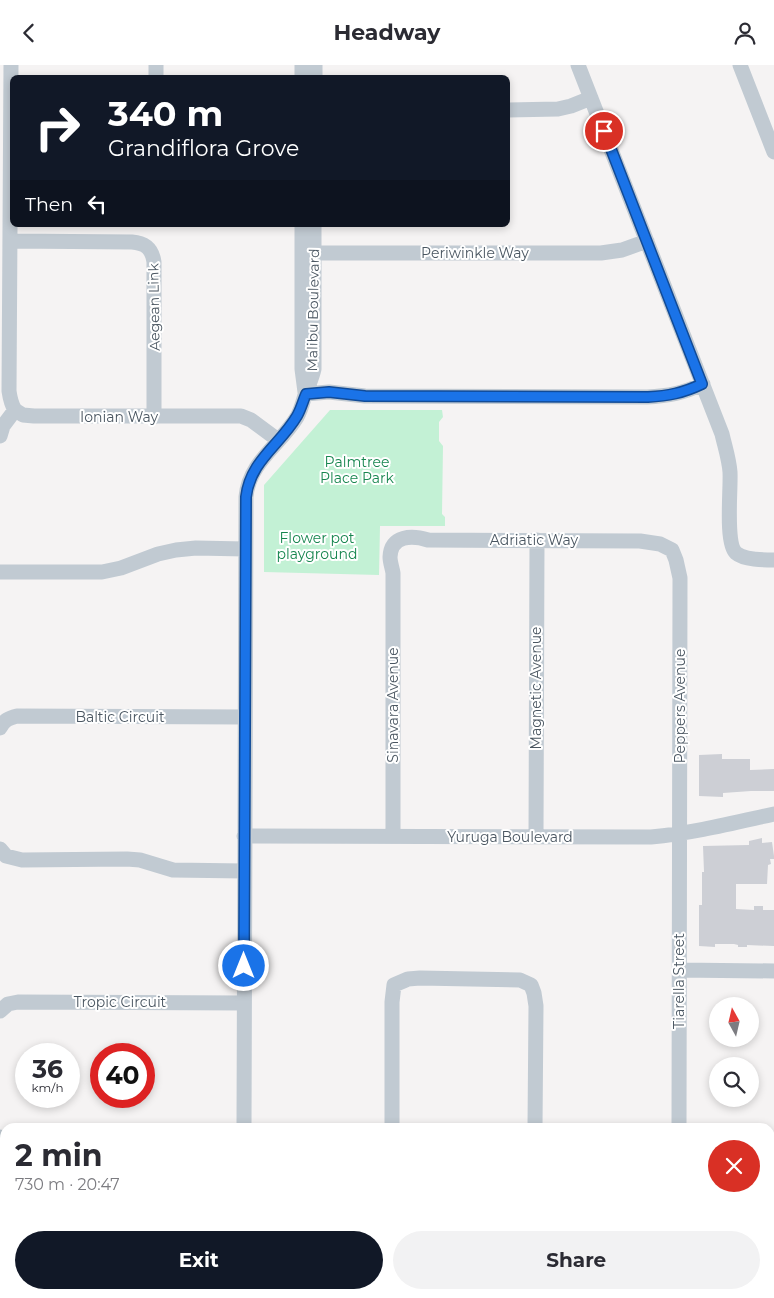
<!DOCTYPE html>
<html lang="en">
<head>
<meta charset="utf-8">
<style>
	:root { --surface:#fff; --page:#f2f2f3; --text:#2b2b33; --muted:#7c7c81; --accent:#111827 }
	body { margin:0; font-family:Montserrat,sans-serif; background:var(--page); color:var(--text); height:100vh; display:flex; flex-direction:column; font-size:19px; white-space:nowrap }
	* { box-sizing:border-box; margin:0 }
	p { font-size:16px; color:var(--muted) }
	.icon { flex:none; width:28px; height:28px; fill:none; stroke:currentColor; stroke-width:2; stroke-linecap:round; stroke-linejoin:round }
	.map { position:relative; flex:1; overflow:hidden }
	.panel { position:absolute; left:0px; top:1058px; width:775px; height:176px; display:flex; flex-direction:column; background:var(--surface); border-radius:15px 15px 0 0; box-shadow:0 2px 8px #0003 }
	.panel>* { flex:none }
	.hud { position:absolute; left:10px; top:10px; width:500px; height:152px; border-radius:8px; box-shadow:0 2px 8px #0003; background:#111827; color:#fff; overflow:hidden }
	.needle { width:32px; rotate:352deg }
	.buttons { position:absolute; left:709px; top:932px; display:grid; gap:10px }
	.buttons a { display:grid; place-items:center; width:50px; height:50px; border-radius:50%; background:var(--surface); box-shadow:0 2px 8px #0003; font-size:25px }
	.speed { position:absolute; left:15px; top:978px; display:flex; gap:10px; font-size:25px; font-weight:700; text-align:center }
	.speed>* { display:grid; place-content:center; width:65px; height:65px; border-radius:50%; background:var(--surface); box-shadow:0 2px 8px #0003; line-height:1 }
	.speed small { font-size:12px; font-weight:400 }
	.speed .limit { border:8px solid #d22; background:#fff; color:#111 }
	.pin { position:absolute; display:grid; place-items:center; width:42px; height:42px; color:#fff; margin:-21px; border:2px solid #fff; border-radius:50%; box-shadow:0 1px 5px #0007 }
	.me { position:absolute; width:55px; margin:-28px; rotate:0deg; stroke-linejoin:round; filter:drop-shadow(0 0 4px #0008) }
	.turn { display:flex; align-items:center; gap:18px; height:105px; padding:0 15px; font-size:22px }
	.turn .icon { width:65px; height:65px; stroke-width:2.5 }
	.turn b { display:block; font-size:35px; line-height:42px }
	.then { display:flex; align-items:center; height:48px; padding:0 15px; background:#0003; gap:10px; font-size:19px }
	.round { display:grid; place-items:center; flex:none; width:52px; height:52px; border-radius:26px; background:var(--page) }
	.headline { display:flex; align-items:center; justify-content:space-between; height:85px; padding:0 15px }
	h1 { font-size:30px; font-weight:700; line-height:38px }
	.button { display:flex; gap:10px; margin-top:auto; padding:10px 15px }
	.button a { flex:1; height:58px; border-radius:30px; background:var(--accent); color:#fff; font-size:20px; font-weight:700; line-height:58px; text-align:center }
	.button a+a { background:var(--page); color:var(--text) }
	header { display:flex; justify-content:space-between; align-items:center; height:65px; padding:0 15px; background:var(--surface); font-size:22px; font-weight:700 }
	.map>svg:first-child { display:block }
	.education { fill:#e6e4e5 }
	.green { fill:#c3f1d5 }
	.building { fill:#cdcfd5 }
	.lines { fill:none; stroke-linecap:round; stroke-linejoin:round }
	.minor { stroke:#c1cad2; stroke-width:15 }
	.route-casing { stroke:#114b97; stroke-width:12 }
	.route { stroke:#1a73e8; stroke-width:9 }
	.labels { text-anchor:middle; stroke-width:4; stroke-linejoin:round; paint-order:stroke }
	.street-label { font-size:14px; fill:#4a5661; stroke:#fff }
	.park-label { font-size:14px; fill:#17864f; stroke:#fff }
</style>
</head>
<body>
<header><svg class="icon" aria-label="back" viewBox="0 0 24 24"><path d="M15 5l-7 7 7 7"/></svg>Headway<svg class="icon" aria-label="person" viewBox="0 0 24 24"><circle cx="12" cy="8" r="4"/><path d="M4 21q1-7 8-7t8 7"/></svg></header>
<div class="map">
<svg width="774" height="1233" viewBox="0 0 774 1233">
	<rect width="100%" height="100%" fill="#f5f3f3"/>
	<path class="education" d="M770,1149H774V1233H676V1229H770Z"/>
	<path class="green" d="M330,345H442L443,352L439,357V376L443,381L442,449L445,452V461H380L379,510L264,507V420Z
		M5,1125V1195H0V1126Z
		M295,1229H676V1233H296Z"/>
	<path class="building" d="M722,689V694H750V705L774,704V726H751L723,728V732L699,731V690Z
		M762,773V778L772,777L774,791V794H770L771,799L768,800L767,819H736V844L754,845V841H763V845H774V881L747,880V882H738V880L734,879H715V882L699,881V840H702V807H704L703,781L749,780V776Z"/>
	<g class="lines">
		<path class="minor" d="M302,0V12
			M315,0V12
			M578,0L722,369C725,382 729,394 730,407C731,424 725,478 736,488C744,495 764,495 774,495
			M740,0L774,87
			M156,12V0
			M508,45L558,44L571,41L591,33
			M302,160V304L305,327
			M11,176L132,177C145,178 152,183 154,197V352
			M302,188H601L622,185L647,176
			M306,329L329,327L365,331L647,332C669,331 683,328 703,319
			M15,345L23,350L34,351H241L251,355L278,375
			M0,371L3,361L15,345C11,339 10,333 9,326L11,0
			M0,507H102L121,503L158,489L176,485L196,483L245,484
			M0,663C4,655 9,653 17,651L245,652
			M244,771L651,772C693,768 733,758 774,749
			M393,771V508C392,502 390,497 390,492C391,470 412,470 428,475L640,476L660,479L672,485L676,495L680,513L679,1062
			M536,772L537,475
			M0,784L6,791L22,795L127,794L140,795L173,805L244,806
			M679,905L774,906
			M0,946L8,939L18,937L244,938
			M244,1062L246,432C249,397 280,380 297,352C301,345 303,337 305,330C308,321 312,313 314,304V160
			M392,1062V937L394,920L408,914L420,913L520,915L531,920L534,928L536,941L535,1062
			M0,1072L5,1077
			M770,1129H774
			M0,1214H5
			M7,1229V1233
			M150,1229V1233
			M268,1229L271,1233"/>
	</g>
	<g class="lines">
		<g class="route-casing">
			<path id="route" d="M244,901L246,432C250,396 280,380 297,351C301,344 303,336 306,329L329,327L365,331L648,332C668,331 683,328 702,319L604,66"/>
		</g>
		<use href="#route" class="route"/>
	</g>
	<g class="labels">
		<g class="street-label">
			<text x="475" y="193">Periwinkle Way</text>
			<text transform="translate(154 242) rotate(-91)" y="5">Aegean Link</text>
			<text transform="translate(313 245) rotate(-89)" y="5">Malibu Boulevard</text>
			<text x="119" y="357">Ionian Way</text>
			<text x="534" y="480">Adriatic Way</text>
			<text transform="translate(536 623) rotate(-90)" y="5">Magnetic Avenue</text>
			<text transform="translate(393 640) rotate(-90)" y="5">Sinavara Avenue</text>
			<text transform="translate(680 641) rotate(-90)" y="5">Peppers Avenue</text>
			<text x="120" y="657">Baltic Circuit</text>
			<text x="510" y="777">Yuruga Boulevard</text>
			<text transform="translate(679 916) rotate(-90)" y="5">Tiarella Street</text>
			<text x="120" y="942">Tropic Circuit</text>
		</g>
		<g class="park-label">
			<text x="357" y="402">Palmtree<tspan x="357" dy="16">Place Park</tspan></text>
			<text x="317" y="478">Flower pot<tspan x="317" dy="16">playground</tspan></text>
		</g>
	</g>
</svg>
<div class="buttons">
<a><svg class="needle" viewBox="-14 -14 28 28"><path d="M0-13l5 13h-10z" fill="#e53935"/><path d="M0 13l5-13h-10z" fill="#7c7c81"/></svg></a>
<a><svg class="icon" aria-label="search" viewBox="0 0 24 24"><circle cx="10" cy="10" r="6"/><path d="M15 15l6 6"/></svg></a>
</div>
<div class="speed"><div>36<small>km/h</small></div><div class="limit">40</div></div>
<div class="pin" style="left:604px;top:66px;background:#d93025"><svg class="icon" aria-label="arrive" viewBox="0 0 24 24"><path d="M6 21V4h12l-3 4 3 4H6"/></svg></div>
<svg class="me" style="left:244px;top:901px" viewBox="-20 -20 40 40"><circle r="17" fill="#1a73e8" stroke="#fff" stroke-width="3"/><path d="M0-11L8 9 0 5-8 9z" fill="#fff"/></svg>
<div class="hud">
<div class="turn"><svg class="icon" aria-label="right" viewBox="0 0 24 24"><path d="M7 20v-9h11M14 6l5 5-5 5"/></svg><div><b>340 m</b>Grandiflora Grove</div></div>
<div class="then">Then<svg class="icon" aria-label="left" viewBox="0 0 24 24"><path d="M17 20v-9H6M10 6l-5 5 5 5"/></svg></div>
</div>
<section class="panel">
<div class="headline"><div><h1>2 min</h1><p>730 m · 20:47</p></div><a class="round" style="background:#d93025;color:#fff"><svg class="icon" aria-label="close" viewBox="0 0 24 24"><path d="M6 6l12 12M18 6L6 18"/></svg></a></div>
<div class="button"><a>Exit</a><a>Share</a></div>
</section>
</div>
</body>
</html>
